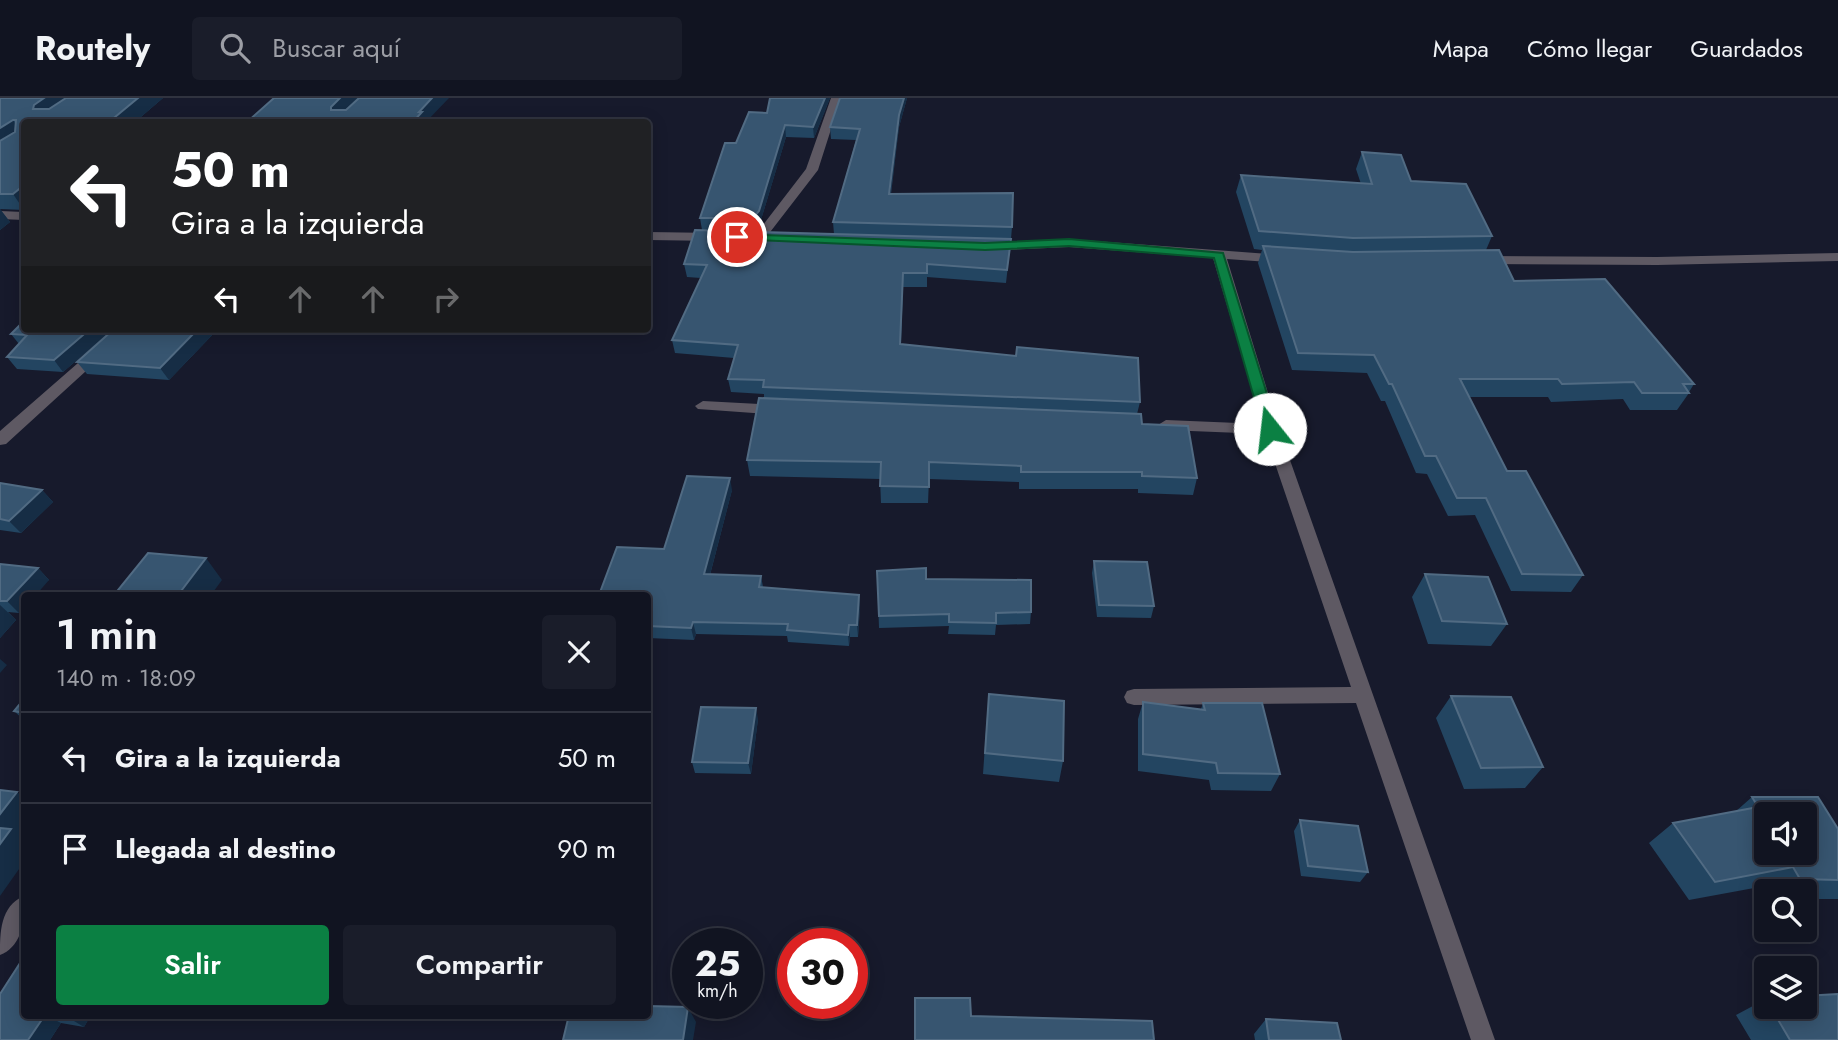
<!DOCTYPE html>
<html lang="es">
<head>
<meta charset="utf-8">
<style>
	:root { --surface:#111421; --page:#1a1d2a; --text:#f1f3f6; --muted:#9c9ea5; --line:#30333f; --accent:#0b8043 }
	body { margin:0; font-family:Jost,sans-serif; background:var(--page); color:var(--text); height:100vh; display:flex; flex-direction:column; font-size:26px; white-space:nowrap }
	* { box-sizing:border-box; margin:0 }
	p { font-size:23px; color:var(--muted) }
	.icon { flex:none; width:38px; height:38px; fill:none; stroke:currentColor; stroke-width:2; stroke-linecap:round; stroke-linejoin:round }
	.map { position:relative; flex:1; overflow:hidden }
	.sheet { position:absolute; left:21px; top:494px; width:630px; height:427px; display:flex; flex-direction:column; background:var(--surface); border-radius:7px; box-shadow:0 4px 18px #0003,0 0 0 2px var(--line) }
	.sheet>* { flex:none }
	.banner { position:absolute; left:21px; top:21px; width:630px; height:214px; border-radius:7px; box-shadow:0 4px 18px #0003,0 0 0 2px var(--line); background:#202124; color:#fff; overflow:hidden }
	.buttons { position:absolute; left:1754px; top:704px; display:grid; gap:14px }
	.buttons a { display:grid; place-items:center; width:63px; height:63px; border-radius:7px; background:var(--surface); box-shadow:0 4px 18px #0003,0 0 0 2px var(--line); font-size:35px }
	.speed { position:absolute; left:672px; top:830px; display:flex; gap:14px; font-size:35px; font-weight:700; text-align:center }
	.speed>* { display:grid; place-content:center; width:91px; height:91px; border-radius:50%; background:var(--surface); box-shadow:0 4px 18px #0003,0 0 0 2px var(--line); line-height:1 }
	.speed small { font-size:18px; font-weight:400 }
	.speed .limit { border:10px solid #d22; background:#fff; color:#111 }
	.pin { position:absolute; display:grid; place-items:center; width:60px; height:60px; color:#fff; margin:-30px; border:4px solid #fff; border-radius:50%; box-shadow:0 2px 7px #0007 }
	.me { position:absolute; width:77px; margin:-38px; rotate:344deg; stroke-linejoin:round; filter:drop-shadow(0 0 5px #0008) }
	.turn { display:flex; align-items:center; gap:24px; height:147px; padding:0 35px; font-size:32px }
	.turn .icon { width:91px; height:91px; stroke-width:2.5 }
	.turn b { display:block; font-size:49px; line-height:60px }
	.lanes { display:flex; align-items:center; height:66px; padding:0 35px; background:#0003; justify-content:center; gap:35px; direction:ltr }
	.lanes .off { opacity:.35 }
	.round { display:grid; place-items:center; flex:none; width:74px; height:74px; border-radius:7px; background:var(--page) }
	.overview { display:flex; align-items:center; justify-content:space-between; height:119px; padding:0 35px }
	h1 { font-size:42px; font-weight:600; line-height:52px }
	.button { display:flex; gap:14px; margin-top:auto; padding:14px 35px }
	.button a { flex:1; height:80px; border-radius:7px; background:var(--accent); color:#fff; font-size:28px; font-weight:600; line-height:80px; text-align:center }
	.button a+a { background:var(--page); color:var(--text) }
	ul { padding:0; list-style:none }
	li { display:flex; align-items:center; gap:21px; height:91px; padding:0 35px; border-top:2px solid var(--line) }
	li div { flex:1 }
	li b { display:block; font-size:26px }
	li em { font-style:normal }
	header { display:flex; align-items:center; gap:42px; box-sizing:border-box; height:98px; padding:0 35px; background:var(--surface); border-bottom:2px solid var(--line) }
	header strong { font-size:33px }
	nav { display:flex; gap:38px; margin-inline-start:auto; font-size:24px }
	.search { width:490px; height:63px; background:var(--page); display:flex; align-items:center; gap:18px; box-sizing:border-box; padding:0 24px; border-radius:7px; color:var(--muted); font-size:26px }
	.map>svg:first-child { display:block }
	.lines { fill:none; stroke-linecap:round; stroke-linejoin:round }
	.street { fill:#5e5963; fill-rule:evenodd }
	.wall { fill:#234561 }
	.shaded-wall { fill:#162d45 }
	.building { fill:#375570; stroke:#516b83; stroke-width:2; fill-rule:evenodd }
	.route { fill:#0b8043; stroke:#07532c; stroke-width:2 }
</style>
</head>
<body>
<header>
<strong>Routely</strong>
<div class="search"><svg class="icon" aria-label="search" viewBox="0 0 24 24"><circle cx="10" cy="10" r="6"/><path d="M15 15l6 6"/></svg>Buscar aquí</div>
<nav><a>Mapa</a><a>Cómo llegar</a><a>Guardados</a></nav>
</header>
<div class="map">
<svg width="1838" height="942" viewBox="0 0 1838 942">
	<rect width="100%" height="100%" fill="#171a2c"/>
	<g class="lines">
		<path class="street" d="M831,0H841L818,72L764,142H756V136L806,71Z
			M0,113L24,114V122L0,121Z
			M648,134L716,135L722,139L716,143L648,142Z
			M1069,141L1282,157L1288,161L1282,165L1227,161L1279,331L1495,942H1471L1356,605L1134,607L1127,605L1124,599L1127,593L1134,591L1351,589L1265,336L1166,332L1158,327L1166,322L1262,326L1213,160L1069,149L988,153L982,149L988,145Z
			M1838,155V163L1657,167L1481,166L1475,162L1481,158L1657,159Z
			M117,231H132L6,346L0,347V333Z
			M703,303L781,307L789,312L781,317L698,311L695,308Z
			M24,798C26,819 23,848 0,857C0,835 0,808 24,798Z"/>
	</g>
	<path class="wall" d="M0,0H163L135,24H24V112L0,111L10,124L0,132Z
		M770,0H830L814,40L786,39L760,125L755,132H702L700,120L736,45L767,15Z
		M840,0H907L899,29L891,96L1012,129L1011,141L937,139L1011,141L1006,185L927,179V189H903L901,246L1140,304L1137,316L1142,326L1197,380L1193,397L1138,395V391H1019V384L929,381L928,405H881L880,381L750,378L747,362L764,300V296L731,294L728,281L734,260L675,255L672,242L701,180L687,179L684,166L834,136L833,124L856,42L831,41L830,29Z
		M1362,54L1411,83L1492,138L1486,152L1514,183L1694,286L1689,294V295L1677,312H1630L1623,301L1551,304L1548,299H1469L1507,373L1583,477L1571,494L1511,493L1475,417L1448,418L1427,376L1416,375L1385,303H1381L1367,275L1292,272L1258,165L1262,152L1254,151L1236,94L1241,77L1361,86L1356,71Z
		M113,231L63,274L17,271L7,259L19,246L11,236Z
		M114,231H218L169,282L87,276L77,264Z
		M0,385L42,392L53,404L21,435L0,432Z
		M732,392L710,477L761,478L763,489L859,497L860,509L858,539H850L849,548L788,544L787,538L696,536L694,542L648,540V497L664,451Z
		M1094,463L1154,508L1151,520L1097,519L1092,475Z
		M0,466L38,470L49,482L24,497V509L19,515L8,514L16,522L0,540Z
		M877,473L926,481L1031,514L1030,526L996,527L995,537L948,536L949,528L879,530Z
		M1425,476L1507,526L1491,548L1428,546L1412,499Z
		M1451,598L1543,669L1525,690L1464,691L1436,620Z
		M1143,604L1201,611L1203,605L1280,676L1271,693L1211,692L1209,682L1138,673V621Z
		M14,613L24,615V622Z
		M987,618L1063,663L1059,684L983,676Z
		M758,621L751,676L695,675L692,664Z
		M1752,699L1838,731V801H1804V793H1767L1765,788L1689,802L1649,745L1673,725L1735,714Z
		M1300,722L1368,774L1360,784L1301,778L1294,733Z
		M0,896L91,917L84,929L61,925L50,942H0Z
		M1766,901V908H1804L1838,942H1751L1736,917Z
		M1266,921L1341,942H1255L1254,936Z"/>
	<path class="shaded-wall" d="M44,0H74L43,22L33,11L34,7Z
		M138,0H163L135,24H109Z
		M340,0H359L337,22L331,12V9Z
		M432,0H449L426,24H413L419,14Z
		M825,0H830L814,40L813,29Z
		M904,0H907L899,29L889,107V96L899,17Z
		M13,22L23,37L0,51V30Z
		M785,27L786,39L760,125L755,132L753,120Z
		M24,87V112L13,96Z
		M0,111L10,124L0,132Z
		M90,231H113L63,274L54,262Z
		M198,231H218L169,282L160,270Z
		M730,380L732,392L707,488L704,476Z
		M42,392L53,404L21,435L9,423Z
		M206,460L222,482L211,497H178Z
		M38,470L49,482L36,497H24V509L19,515L7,503Z
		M859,497L860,509L858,539L857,527Z
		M0,507L16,522L0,540Z
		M693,524L696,536L694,542L691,530Z
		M849,527L850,539L849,548L848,537Z
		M0,561L7,567L0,575Z
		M756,610L758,621L751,676L748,665Z
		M17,694L24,700V733L21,738L24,741V764L0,798V716Z
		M688,909L696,924L693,942H683Z
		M45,917L61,925L50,942H28Z
		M71,917H91L84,929L69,920Z"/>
	<path class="building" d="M0,0H44L34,7L33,11H49L66,0H138L109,24H24V87L13,96H0V43L15,34L16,22H13L0,30Z
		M274,0H340L331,9V12H346L359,0H432L419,14H422L413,24H247Z
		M770,0H825L813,29L785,27L759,113L753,120H700L725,45H736L749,14L767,15Z
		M840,0H904L899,17L889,96L1013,95L1012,129L833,124L860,31L830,29Z
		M1362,54L1401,57L1411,83L1466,86L1492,138L1353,140L1259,133L1241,77L1372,86Z
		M695,132L1011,141L1007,172L927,166V175H903L900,246L1016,258L1017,249L1138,260L1140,304L763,289L764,282L728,281L738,247L672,242L707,167L684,166Z
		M1263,148L1353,154L1499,152L1514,183L1605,181L1694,286H1683L1689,295H1642L1634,284L1562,286L1558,281H1460L1507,373H1526L1583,477L1522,476L1486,400H1457L1436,358H1425L1392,286H1389L1374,257L1298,255Z
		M24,223V231H90L54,262L7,259L27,237L11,236Z
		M114,231H198L160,270L77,264Z
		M759,300L1141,316L1142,326L1188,328L1197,380L1142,378V374H1021V368L929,364V389L880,388L881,364L747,362Z
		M687,378L730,380L704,476L761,478L759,489L859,497L857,527H849L848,537L787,532L788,526L693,524L691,530L648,528V497H599L617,449L664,451Z
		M0,385L42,392L9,423L0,421Z
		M148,455L206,460L178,497H114Z
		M1094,463L1147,464L1154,508L1099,507Z
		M0,466L38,470L7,503H0Z
		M926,470V481L1031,482V514L996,515V525L949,524V516L879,518L877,473Z
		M1425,476L1488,479L1507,526L1442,523Z
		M989,596L1064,603L1063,663L985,655Z
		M1451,598L1511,599L1543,669L1481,670Z
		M24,601V615L14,613Z
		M1143,604L1205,612L1203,605H1262L1280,676L1218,675L1216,665L1143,656Z
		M701,609L756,610L748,665L692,664Z
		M0,692L17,694L0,716Z
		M1752,699H1818L1838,731V782L1800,781L1793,769L1715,784L1673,725L1758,709ZM1766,716H1804V754H1766Z
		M1300,722L1358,728L1368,774L1308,768Z
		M0,730L11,731L0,746Z
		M24,859V917H45L28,942H0V896Z
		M1838,896V942H1790L1770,908H1804V898Z
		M915,900H970L971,918L1152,923L1154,942H915Z
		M648,908L688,909L683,942H563L569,917H648Z
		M48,917H71L69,920Z
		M1266,921L1337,925L1341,942H1269Z"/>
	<path class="route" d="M737,136L985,145L1069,141L1223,155L1278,331L1270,336L1263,331L1214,160L1069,148L985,152L733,141L732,139Z"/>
</svg>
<div class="buttons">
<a><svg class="icon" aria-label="sound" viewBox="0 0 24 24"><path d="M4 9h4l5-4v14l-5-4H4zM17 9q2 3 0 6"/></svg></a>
<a><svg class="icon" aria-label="search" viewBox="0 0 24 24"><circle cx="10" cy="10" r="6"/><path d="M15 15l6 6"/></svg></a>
<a><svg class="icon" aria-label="layers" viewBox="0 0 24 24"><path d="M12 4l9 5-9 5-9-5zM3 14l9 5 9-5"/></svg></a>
</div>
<div class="speed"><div>25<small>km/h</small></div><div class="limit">30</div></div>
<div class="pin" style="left:737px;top:139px;background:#d93025"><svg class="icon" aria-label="arrive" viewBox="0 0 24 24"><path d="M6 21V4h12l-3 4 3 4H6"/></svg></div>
<svg class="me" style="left:1270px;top:331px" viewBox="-20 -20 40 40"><circle r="19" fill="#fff"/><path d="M0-13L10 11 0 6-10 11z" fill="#0b8043"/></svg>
<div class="banner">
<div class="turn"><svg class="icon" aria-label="left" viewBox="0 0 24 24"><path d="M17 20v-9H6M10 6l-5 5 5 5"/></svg><div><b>50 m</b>Gira a la izquierda</div></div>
<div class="lanes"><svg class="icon" aria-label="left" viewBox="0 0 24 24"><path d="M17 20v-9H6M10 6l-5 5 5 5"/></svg><svg class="icon off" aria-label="ahead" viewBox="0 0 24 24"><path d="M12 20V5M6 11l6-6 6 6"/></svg><svg class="icon off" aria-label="ahead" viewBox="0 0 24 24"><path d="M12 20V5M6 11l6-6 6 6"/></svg><svg class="icon off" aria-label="right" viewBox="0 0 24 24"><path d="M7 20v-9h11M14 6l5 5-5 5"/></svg></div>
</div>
<section class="sheet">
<div class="overview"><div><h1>1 min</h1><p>140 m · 18:09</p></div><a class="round"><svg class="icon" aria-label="close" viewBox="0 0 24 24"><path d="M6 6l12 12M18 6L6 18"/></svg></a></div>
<ul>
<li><svg class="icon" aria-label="left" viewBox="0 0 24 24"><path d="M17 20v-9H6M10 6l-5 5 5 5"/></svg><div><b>Gira a la izquierda</b></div><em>50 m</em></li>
<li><svg class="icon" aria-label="arrive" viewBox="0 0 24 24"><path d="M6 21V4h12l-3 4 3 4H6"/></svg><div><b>Llegada al destino</b></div><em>90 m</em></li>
</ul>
<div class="button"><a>Salir</a><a>Compartir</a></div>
</section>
</div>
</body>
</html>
